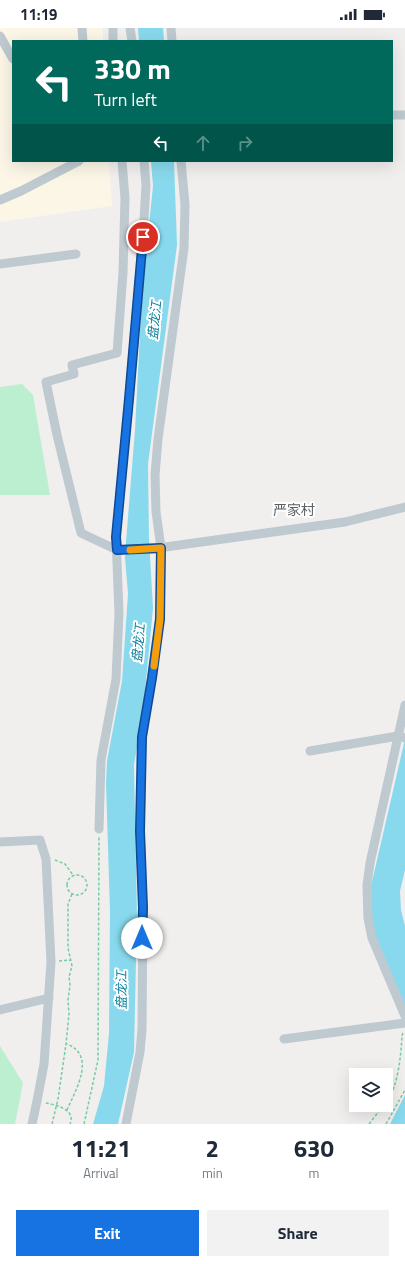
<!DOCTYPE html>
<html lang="en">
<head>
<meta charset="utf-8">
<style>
	:root { --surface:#fff; --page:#f2f2f3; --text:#1f2937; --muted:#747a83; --accent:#1772e2 }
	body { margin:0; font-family:"Titillium Web","Noto Sans SC",sans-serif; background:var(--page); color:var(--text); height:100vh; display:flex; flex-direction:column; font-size:15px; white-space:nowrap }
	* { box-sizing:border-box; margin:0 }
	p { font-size:13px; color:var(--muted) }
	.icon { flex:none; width:22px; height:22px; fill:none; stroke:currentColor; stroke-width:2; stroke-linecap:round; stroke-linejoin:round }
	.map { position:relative; height:1096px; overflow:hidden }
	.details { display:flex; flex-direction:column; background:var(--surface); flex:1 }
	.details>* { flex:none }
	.hud { position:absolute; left:12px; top:12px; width:381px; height:122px; border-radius:0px; box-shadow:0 4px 16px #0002; background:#00695c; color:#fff; overflow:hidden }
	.controls { position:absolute; left:349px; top:1040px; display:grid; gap:8px }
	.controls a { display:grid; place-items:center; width:44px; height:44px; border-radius:0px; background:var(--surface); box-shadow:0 4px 16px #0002; font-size:20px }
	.pin { position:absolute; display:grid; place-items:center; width:34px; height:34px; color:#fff; margin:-17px; border:2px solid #fff; border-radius:50%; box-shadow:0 1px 4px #0007 }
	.me { position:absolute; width:44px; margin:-22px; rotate:0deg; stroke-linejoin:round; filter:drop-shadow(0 0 3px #0008) }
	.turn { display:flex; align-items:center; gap:14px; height:84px; padding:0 16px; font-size:18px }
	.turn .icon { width:52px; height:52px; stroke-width:2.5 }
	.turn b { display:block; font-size:28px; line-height:34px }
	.lanes { display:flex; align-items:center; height:38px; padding:0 16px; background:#0003; justify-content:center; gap:20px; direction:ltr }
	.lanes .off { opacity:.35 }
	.eta { display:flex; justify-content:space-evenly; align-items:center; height:68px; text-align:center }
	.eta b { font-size:24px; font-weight:700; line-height:28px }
	.primary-button { display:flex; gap:8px; margin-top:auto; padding:8px 16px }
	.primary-button a { flex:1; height:46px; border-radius:0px; background:var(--accent); color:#fff; font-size:16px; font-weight:700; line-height:46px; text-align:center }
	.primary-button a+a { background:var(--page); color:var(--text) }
	.status { display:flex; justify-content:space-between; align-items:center; height:28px; padding:0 20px; background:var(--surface); direction:ltr }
	.status svg { height:11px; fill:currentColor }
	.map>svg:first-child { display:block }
	.commercial { fill:#fcf6e7 }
	.green { fill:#bcefcf }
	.water { fill:#88d9ed }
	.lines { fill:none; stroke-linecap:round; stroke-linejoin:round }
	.path { stroke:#73cda0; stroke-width:1.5; stroke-dasharray:3 2; stroke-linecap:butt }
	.minor { stroke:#bec9d0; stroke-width:9 }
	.route-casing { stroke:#0f4a93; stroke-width:10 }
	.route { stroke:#1772e2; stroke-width:7 }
	.slow { stroke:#f59e0b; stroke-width:7 }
	.labels { text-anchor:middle; stroke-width:4; stroke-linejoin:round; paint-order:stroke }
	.water-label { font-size:13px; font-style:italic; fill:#0c7f9b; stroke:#fff }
	.quarter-label { font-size:14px; fill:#5b5f63; stroke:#fff }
</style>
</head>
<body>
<div class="status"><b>11:19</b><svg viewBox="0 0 49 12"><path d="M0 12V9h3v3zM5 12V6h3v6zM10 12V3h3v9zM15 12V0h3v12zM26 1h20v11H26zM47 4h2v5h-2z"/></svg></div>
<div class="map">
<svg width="405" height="1096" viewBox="0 0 405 1096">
	<rect width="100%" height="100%" fill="#f1eeee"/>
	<path class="commercial" d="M0,0H103V13H13V133H109L112,178L0,194Z"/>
	<path class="green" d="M22,356L33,367L50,467H0V359Z
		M0,1018L23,1055L15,1096H0Z"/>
	<path class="water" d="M138,0H163L164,13H139Z
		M151,133H174L177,217L148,436L149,511L153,580L143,684L134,737L137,887L134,1024L118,1096H93L104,1058L109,1005L110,883L106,755L107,733L122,653L128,566L125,530L126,514L135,402L142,266L153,158Z
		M405,711V842L400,863L401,882L405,898V981L379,919L372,896L371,858Z
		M405,1067V1096H390Z"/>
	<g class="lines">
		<path class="path" d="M55,832L65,836L73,847
			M67 857a10 10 0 1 1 20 0a10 10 0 1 1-20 0Z
			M59,933L71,932
			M46,1075C57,1077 76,1082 70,1096
			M386,1075C398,1060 401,1027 402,1008L403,1004
			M67,1082C75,1063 97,1028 67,1016
			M52,1096L58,1071L66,1016L69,986L68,972L70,957L69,949L72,938L68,920V876L72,866
			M84,1096L98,1032L99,809
			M369,1096L384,1077
			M386,1096L405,1062"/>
		<path class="minor" d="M82,0L83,13
			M113,0V13
			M130,0L132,13
			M171,0L172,13
			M0,8L13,31
			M392,87H405
			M122,133L125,170L123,245L117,325L72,337L74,346L46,354L57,407L81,505L117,522L151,521L345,494L405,479
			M0,172L21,163L79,133
			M0,236L76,226
			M405,677L370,835L367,857L368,890L372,910L405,988
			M310,723L398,708L405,710
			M99,801L101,732L116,651L119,585L116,509L129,371L143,209L146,157L144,133
			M0,814L40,812L46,831L51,934L44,1036L37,1073L32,1096
			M0,982L49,970
			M284,1011L405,995
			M126,1096L140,1024L142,1001L143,880L140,803L142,709L152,650L160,591L161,520L156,484L155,447L158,411L184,220L185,177L181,133"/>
	</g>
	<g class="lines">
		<g class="route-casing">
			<path id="route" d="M142,910L143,880L140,803L142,709L152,650L160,591L161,520L117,522L116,509L129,371L143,209"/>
		</g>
		<use href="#route" class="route"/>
		<path class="slow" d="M130,522L161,520L160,591L154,638"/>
	</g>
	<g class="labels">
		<g class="water-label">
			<text transform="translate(154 292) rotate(-84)" y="5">盘龙江</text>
			<text transform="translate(138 615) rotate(-85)" y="5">盘龙江</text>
			<text transform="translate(121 962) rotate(-90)" y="5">盘龙江</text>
		</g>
		<g class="quarter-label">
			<text x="294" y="487">严家村</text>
		</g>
	</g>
</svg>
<div class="controls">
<a><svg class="icon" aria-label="layers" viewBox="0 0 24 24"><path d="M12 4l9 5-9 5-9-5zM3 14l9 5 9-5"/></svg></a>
</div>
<div class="pin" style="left:143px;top:209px;background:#d93025"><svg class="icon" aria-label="arrive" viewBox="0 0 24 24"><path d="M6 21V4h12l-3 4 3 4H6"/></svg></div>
<svg class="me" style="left:142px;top:910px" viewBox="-20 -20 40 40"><circle r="19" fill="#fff"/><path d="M0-13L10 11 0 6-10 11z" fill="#1772e2"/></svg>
<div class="hud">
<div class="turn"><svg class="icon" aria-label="left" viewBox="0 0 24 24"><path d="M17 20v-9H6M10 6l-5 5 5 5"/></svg><div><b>330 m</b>Turn left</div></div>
<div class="lanes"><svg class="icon" aria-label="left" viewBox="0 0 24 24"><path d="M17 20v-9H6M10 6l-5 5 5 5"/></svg><svg class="icon off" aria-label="ahead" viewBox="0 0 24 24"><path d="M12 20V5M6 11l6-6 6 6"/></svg><svg class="icon off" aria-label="right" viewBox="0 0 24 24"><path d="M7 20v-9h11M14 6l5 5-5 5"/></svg></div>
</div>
</div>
<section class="details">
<div class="eta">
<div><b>11:21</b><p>Arrival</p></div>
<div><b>2</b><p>min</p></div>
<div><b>630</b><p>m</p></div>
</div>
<div class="primary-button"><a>Exit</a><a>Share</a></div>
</section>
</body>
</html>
